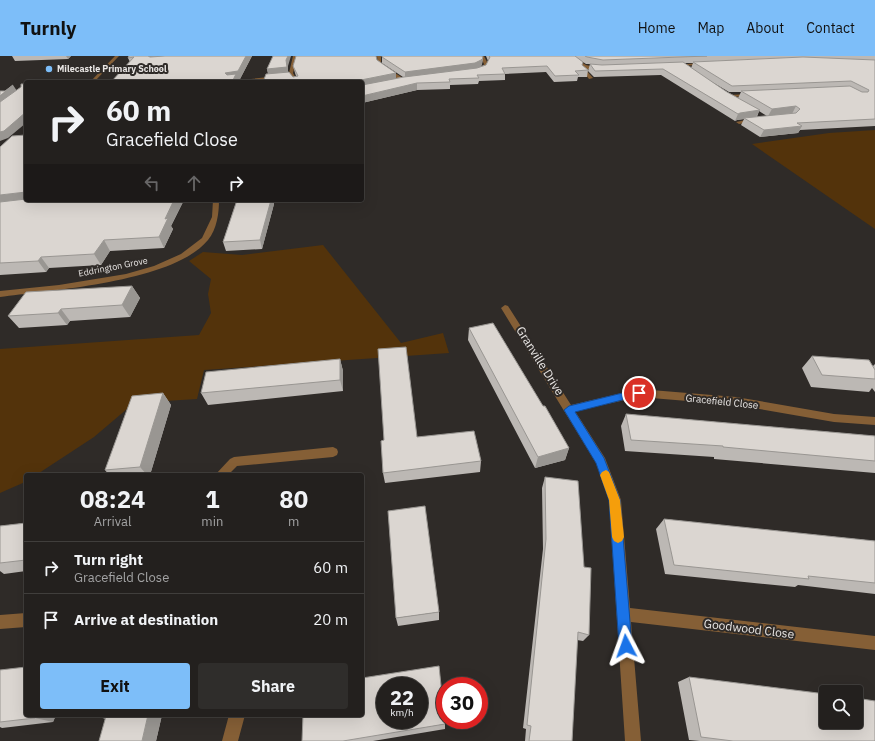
<!DOCTYPE html>
<html lang="en">
<head>
<meta charset="utf-8">
<style>
	:root { --surface:#23201e; --page:#2f2d2b; --text:#f1f3f6; --muted:#a3a3a4; --line:#403e3c; --accent:#7dbef9 }
	body { margin:0; font-family:"IBM Plex Sans",sans-serif; background:var(--page); color:var(--text); height:100vh; display:flex; flex-direction:column; font-size:15px; white-space:nowrap }
	* { box-sizing:border-box; margin:0 }
	p { font-size:13px; color:var(--muted) }
	.icon { flex:none; width:22px; height:22px; fill:none; stroke:currentColor; stroke-width:2; stroke-linecap:round; stroke-linejoin:round }
	.map { position:relative; flex:1; overflow:hidden }
	.drawer { position:absolute; left:24px; top:417px; width:340px; height:244px; display:flex; flex-direction:column; background:var(--surface); border-radius:4px; box-shadow:0 4px 16px #0002,0 0 0 1px var(--line) }
	.drawer>* { flex:none }
	.hud { position:absolute; left:24px; top:24px; width:340px; height:122px; border-radius:4px; box-shadow:0 4px 16px #0002,0 0 0 1px var(--line); background:#23201e; color:var(--text); overflow:hidden }
	.tools { position:absolute; left:819px; top:629px; display:grid; gap:8px }
	.tools a { display:grid; place-items:center; width:44px; height:44px; border-radius:4px; background:var(--surface); box-shadow:0 4px 16px #0002,0 0 0 1px var(--line); font-size:20px }
	.speed { position:absolute; left:376px; top:621px; display:flex; gap:8px; font-size:20px; font-weight:700; text-align:center }
	.speed>* { display:grid; place-content:center; width:52px; height:52px; border-radius:50%; background:var(--surface); box-shadow:0 4px 16px #0002,0 0 0 1px var(--line); line-height:1 }
	.speed small { font-size:10px; font-weight:400 }
	.speed .limit { border:6px solid #d22; background:#fff; color:#111 }
	.pin { position:absolute; display:grid; place-items:center; width:34px; height:34px; color:#fff; margin:-17px; border:2px solid #fff; border-radius:50%; box-shadow:0 1px 4px #0007 }
	.me { position:absolute; width:44px; margin:-22px; rotate:356deg; stroke-linejoin:round; filter:drop-shadow(0 0 3px #0008) }
	.turn { display:flex; align-items:center; gap:14px; height:84px; padding:0 16px; font-size:18px }
	.turn .icon { width:52px; height:52px; stroke-width:2.5 }
	.turn b { display:block; font-size:28px; line-height:34px }
	.lanes { display:flex; align-items:center; height:38px; padding:0 16px; background:#0003; justify-content:center; gap:20px; direction:ltr }
	.lanes .off { opacity:.35 }
	.eta { display:flex; justify-content:space-evenly; align-items:center; height:68px; text-align:center }
	.eta b { font-size:24px; font-weight:700; line-height:28px }
	.cta { display:flex; gap:8px; margin-top:auto; padding:8px 16px }
	.cta a { flex:1; height:46px; border-radius:4px; background:var(--accent); color:#111; font-size:16px; font-weight:700; line-height:46px; text-align:center }
	.cta a+a { background:var(--page); color:var(--text) }
	ul { padding:0; list-style:none }
	li { display:flex; align-items:center; gap:12px; height:52px; padding:0 16px; border-top:1px solid var(--line) }
	li div { flex:1 }
	li b { display:block; font-size:15px }
	li em { font-style:normal }
	header { display:flex; align-items:center; gap:24px; box-sizing:border-box; height:56px; padding:0 20px; background:var(--accent); color:#111 }
	header strong { font-size:19px }
	nav { display:flex; gap:22px; margin-inline-start:auto; font-size:14px }
	.map>svg:first-child { display:block }
	.green { fill:#53330b }
	.lines { fill:none; stroke-linecap:round; stroke-linejoin:round }
	.street { fill:#855f36; fill-rule:evenodd }
	.wall { fill:#bcb8b4; fill-rule:evenodd }
	.shaded-wall { fill:#999692 }
	.building { fill:#dbd6d1; stroke:#999692; fill-rule:evenodd }
	.route { fill:#1a73e8; stroke:#114b97 }
	.slow { fill:#f59e0b }
	.poi-dot { fill:#7dbef9; stroke:#2f2b28; stroke-width:1.5 }
	.labels { text-anchor:middle; stroke-width:4; stroke-linejoin:round; paint-order:stroke }
	.far-poi-label { font-size:9px; font-weight:bold; fill:#e9e6e4; stroke:#2f2b28; text-anchor:start }
	.far-street-label { font-size:9px; fill:#e9e6e4; stroke:#2f2b28 }
	.street-label { font-size:10px; fill:#e9e6e4; stroke:#2f2b28 }
	.near-street-label { font-size:12px; fill:#e9e6e4; stroke:#2f2b28 }
</style>
</head>
<body>
<header>
<strong>Turnly</strong>
<nav><a>Home</a><a>Map</a><a>About</a><a>Contact</a></nav>
</header>
<div class="map">
<svg width="875" height="685" viewBox="0 0 875 685">
	<rect width="100%" height="100%" fill="#2f2b28"/>
	<path class="green" d="M875,74V173L752,88L829,77Z
		M323,189L401,287L443,277L449,297L204,314L197,343L134,347L94,381L36,419H26L25,426L0,437V293L199,279L211,257L208,238L211,223L189,205L203,196L242,199Z"/>
	<g class="lines">
		<path class="street" d="M115,0H119L94,26H90Z
			M293,0H297L293,17L298,26H294L289,17Z
			M377,0H381V8L406,24V26H402L378,9Z
			M480,0H484L488,8L485,14L477,17L475,15L482,12L484,8Z
			M568,0H572L586,9L604,13L602,14L589,13L586,14L593,22L589,23L582,14L585,12L576,7Z
			M704,7L705,9L672,10L670,9Z
			M279,20L277,22L229,26L231,25Z
			M753,38L755,40L727,41L725,40L727,39Z
			M756,62L758,63V65L739,68L736,66Z
			M213,144H219C219,157 217,173 208,184C174,226 52,234 0,241V235L59,229L126,218L154,210L181,198L202,182L212,161Z
			M505,249L508,250L571,349L639,333L736,341L834,358L875,361V369L834,366L736,349L639,341L575,355L605,402L621,444L630,552L875,580V594L631,566L641,685H625L609,444L596,407L501,252Z
			M333,391L337,393L338,396L337,399L333,401L237,410L228,419H215L230,403L234,401Z
			M26,557V571L0,573V559Z
			M229,659H245L238,685H222Z"/>
	</g>
	<path class="wall" d="M12,0H71L68,3L15,5Z
		M129,0H252L240,23L238,24V26H111L130,6L128,2Z
		M382,0L483,2L482,8L481,10L486,9L488,5L486,0H875V70L800,74L798,77L760,81L741,69L744,63L737,64L735,65L661,19L594,21L588,15L590,8H586L580,4L582,9L588,14L587,21H578L577,25L554,26L546,16L505,18V24L479,25L478,28L450,29V33L417,34L362,47V26H263L268,18L267,13L288,10V16L293,21L296,20L295,17L293,10L377,4L396,17V22L403,21L382,7ZM684,7H693L691,12ZM702,20L729,36H741L738,42L727,36ZM759,55L767,60L757,61Z
		M0,91L26,144H182L183,146L171,170L173,173L164,192L110,195L101,209L49,212L46,216L0,219Z
		M237,144H273L274,148L262,193L226,195L223,186Z
		M132,230L140,242L130,261L70,265L67,269L19,272L8,260Z
		M469,272L543,350L569,392L565,404L535,412L468,284Z
		M812,300L873,310L875,308V336L872,332L869,336L811,331L802,312Z
		M340,303L343,315V335L208,349L201,337Z
		M163,337L171,349L150,419H109L105,414Z
		M626,358L875,380V417L714,403V401L625,395L621,370Z
		M417,381L481,405L480,416L385,427L383,417Z
		M545,421L589,579L583,585L577,584L572,685H525L526,673L523,672L543,493L542,432Z
		M664,463L875,485V538L798,529L795,531L665,518L656,473Z
		M26,467V515L4,518L0,515V470Z
		M439,556V564L398,570L396,562Z
		M0,614L26,659H56L53,666L2,672L0,671Z
		M689,621L875,685H700L689,684L678,626Z
		M99,659H162L156,685H99L106,663L99,661Z
		M445,668V673L373,685H302Z"/>
	<path class="shaded-wall" d="M66,0H71L68,3Z
		M147,0H174L151,6Z
		M246,0H252L240,23L238,24V26H232L228,25L225,17Z
		M288,0H291L288,10V18L269,20L267,13Z
		M483,2L482,8L481,11L475,14L405,22V16Z
		M396,17V23L362,30V26H360L361,24Z
		M417,27V34L362,47V40Z
		M13,29L17,35L0,50V40Z
		M796,50L792,58L768,60L772,53Z
		M760,54L756,61L744,62V63L737,64L735,65L738,58L740,57Z
		M26,56V67L8,82L0,85V76Z
		M802,70L798,77L760,81L764,74Z
		M26,136V144L0,150V139Z
		M174,144H182L183,146L171,170L173,173L164,192L159,181L165,163Z
		M271,144H273L274,148L262,193L260,184Z
		M104,184L110,195L101,209L94,198Z
		M41,201L49,212L46,216L38,205Z
		M132,230L140,242L130,261L122,249Z
		M61,253L70,265L67,269L58,257Z
		M340,303L343,315V335L340,324Z
		M163,337L171,349L150,419H147L140,411Z
		M569,392L565,404L535,412L538,401Z
		M37,659H56L53,666L35,662Z
		M148,659H162L156,685H142Z"/>
	<path class="building" d="M129,0H148L150,1L165,0H246L238,15L225,17L227,19L236,18L232,26H111L134,1L128,2Z
		M273,0H288L286,4L287,11L267,13Z
		M296,0H376L377,4L396,17L361,24L360,26H263L266,18L289,16L293,21L298,20L293,10Z
		M382,0H482L483,2L481,4L475,7L405,16L382,1Z
		M489,0H575L583,6L582,9L588,14L575,15L579,19L555,20L547,10L502,12L505,18L477,19L479,22L449,23L450,26L417,27L362,40V29L404,21L477,12L486,9L490,1Z
		M585,0H707L603,4L587,1Z
		M803,1L875,4V63L797,67L802,70L764,74L744,62L796,57L800,53L796,50L772,53L741,35L850,30L862,36H868L869,34L851,25L732,30L693,6Z
		M683,6L727,36L760,54L740,57L738,58L663,13L595,15L590,8L602,9Z
		M21,28H26V56L4,75L0,76V46L21,31Z
		M13,29L0,40V35H5Z
		M26,79V136L0,139V91L12,80Z
		M26,143V144H174L165,163L168,162L159,181L104,184L94,198L41,201L38,205L0,207V146Z
		M237,144H271L260,184L223,186Z
		M132,230L122,249L61,253L58,257L8,260L26,236Z
		M493,267L543,350H545L569,392L538,401L469,272Z
		M406,291L417,381L474,375L481,405L383,417L381,385L384,384L378,293Z
		M812,300L869,304L875,314V323L822,319Z
		M340,303V324L201,337L206,316Z
		M163,337L140,411L105,414L132,340Z
		M626,358L875,380V405L723,391V390L631,384Z
		M545,421L578,425L584,511L591,512L589,579L578,576L572,685H529L531,670L527,669L546,483Z
		M425,450L439,556L396,562L388,455Z
		M664,463L875,485V527L808,520L809,523L674,509Z
		M26,467V504L0,507V470Z
		M439,610L445,668L343,685H302L303,659H362V622ZM385,630H419V664H385Z
		M26,611V659H37L35,662L0,666V614Z
		M689,621L826,638V666H856V642L875,645V685H733L701,681Z
		M99,659H148L142,685H99L106,660L99,661Z"/>
	<path class="route" d="M639,333L644,337L642,339L575,356L604,402L620,444L632,590L630,595L626,596L621,595L619,590L609,444L596,407L564,354L569,350Z"/>
	<path class="slow" d="M606,414L609,416L620,444L624,481L622,485L618,487L614,485L612,481L609,444L600,419L602,416Z"/>
	<circle class="poi-dot" cx="49" cy="13" r="4"/>
	<g class="labels">
		<g class="far-poi-label">
			<text x="57" y="16">Milecastle Primary School</text>
		</g>
		<g class="far-street-label">
			<text transform="translate(113 211) rotate(-11)" y="3">Eddrington Grove</text>
		</g>
		<g class="street-label">
			<text transform="translate(722 345) rotate(6)" y="4">Gracefield Close</text>
		</g>
		<g class="near-street-label">
			<text transform="translate(540 305) rotate(58)" y="4">Granville Drive</text>
			<text transform="translate(749 573) rotate(7)" y="4">Goodwood Close</text>
		</g>
	</g>
</svg>
<div class="tools">
<a><svg class="icon" aria-label="search" viewBox="0 0 24 24"><circle cx="10" cy="10" r="6"/><path d="M15 15l6 6"/></svg></a>
</div>
<div class="speed"><div>22<small>km/h</small></div><div class="limit">30</div></div>
<div class="pin" style="left:639px;top:337px;background:#d93025"><svg class="icon" aria-label="arrive" viewBox="0 0 24 24"><path d="M6 21V4h12l-3 4 3 4H6"/></svg></div>
<svg class="me" style="left:626px;top:590px" viewBox="-20 -20 40 40"><path d="M0-17L14 15 0 8-14 15z" fill="#1a73e8" stroke="#fff" stroke-width="4"/></svg>
<div class="hud">
<div class="turn"><svg class="icon" aria-label="right" viewBox="0 0 24 24"><path d="M7 20v-9h11M14 6l5 5-5 5"/></svg><div><b>60 m</b>Gracefield Close</div></div>
<div class="lanes"><svg class="icon off" aria-label="left" viewBox="0 0 24 24"><path d="M17 20v-9H6M10 6l-5 5 5 5"/></svg><svg class="icon off" aria-label="ahead" viewBox="0 0 24 24"><path d="M12 20V5M6 11l6-6 6 6"/></svg><svg class="icon" aria-label="right" viewBox="0 0 24 24"><path d="M7 20v-9h11M14 6l5 5-5 5"/></svg></div>
</div>
<section class="drawer">
<div class="eta">
<div><b>08:24</b><p>Arrival</p></div>
<div><b>1</b><p>min</p></div>
<div><b>80</b><p>m</p></div>
</div>
<ul>
<li><svg class="icon" aria-label="right" viewBox="0 0 24 24"><path d="M7 20v-9h11M14 6l5 5-5 5"/></svg><div><b>Turn right</b><p>Gracefield Close</p></div><em>60 m</em></li>
<li><svg class="icon" aria-label="arrive" viewBox="0 0 24 24"><path d="M6 21V4h12l-3 4 3 4H6"/></svg><div><b>Arrive at destination</b></div><em>20 m</em></li>
</ul>
<div class="cta"><a>Exit</a><a>Share</a></div>
</section>
</div>
</body>
</html>
